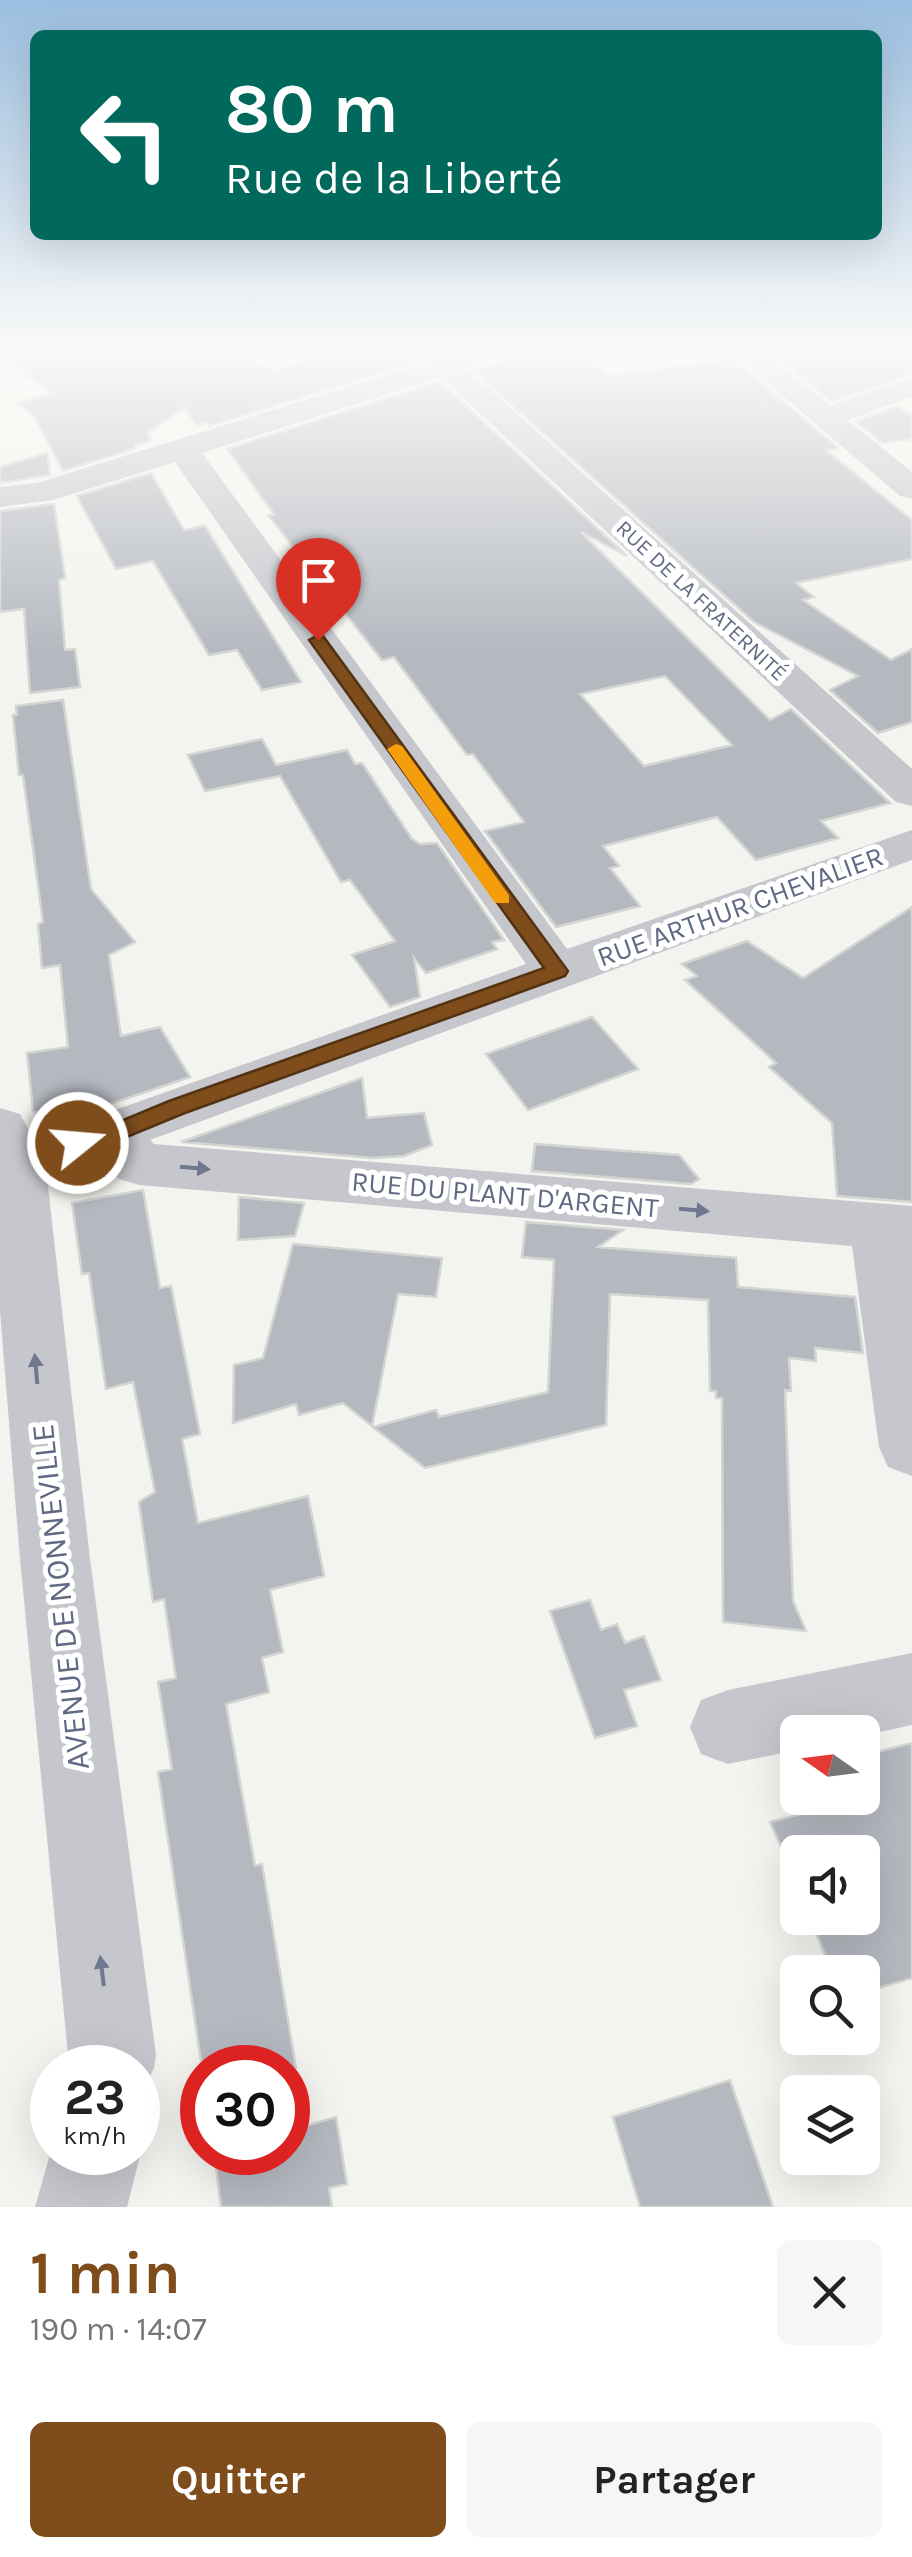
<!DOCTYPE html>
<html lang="fr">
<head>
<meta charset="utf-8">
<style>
	:root { --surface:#fff; --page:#f6f6f6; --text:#222; --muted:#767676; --accent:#7f4d1b }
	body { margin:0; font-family:Karla,sans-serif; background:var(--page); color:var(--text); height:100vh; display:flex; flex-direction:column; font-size:38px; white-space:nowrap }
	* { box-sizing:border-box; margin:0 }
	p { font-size:32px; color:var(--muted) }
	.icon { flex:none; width:55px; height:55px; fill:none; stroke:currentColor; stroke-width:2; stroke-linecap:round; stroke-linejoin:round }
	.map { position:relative; height:2207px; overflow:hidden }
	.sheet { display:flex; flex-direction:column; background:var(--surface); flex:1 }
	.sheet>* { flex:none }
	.guide { position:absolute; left:30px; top:30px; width:852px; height:210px; border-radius:15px; box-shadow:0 10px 40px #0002; background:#00695c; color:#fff; overflow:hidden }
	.needle { width:65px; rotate:284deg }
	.buttons { position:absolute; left:780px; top:1715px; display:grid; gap:20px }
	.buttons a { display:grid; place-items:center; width:100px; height:100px; border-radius:15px; background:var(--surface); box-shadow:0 10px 40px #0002; font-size:50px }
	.speed { position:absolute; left:30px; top:2045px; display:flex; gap:20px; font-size:50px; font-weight:700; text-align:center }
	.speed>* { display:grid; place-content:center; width:130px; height:130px; border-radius:50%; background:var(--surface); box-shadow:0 10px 40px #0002; line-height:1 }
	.speed small { font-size:25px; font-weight:400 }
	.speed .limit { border:15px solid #d22; background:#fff; color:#111 }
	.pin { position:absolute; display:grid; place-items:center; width:85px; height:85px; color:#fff; margin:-102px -42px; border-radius:50% 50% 50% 0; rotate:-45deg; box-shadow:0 0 10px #0007 }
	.pin .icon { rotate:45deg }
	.me { position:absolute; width:110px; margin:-55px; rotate:73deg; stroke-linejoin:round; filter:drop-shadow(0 0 8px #0008) }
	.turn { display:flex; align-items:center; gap:35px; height:210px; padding:0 30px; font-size:45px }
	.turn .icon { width:130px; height:130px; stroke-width:2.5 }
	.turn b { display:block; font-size:70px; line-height:85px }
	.round { display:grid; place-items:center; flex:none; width:105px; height:105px; border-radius:15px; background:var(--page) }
	.overview { display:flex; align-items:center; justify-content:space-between; height:170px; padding:0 30px }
	h1 { font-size:60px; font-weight:700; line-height:75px; color:var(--accent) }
	.cta { display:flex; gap:20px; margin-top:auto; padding:20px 30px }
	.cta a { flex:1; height:115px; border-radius:15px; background:var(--accent); color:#fff; font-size:40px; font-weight:700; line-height:115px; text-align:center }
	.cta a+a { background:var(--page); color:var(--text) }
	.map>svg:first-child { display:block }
	.building { fill:#b4b8bf; stroke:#d4d5d2; stroke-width:2.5; fill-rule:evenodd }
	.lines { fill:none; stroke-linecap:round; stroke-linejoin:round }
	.minor { fill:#c6c7cc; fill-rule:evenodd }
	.oneway { fill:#6f788e }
	.route { fill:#7f4d1b; stroke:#533212; stroke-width:2.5 }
	.slow { fill:#f59e0b }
	.labels { text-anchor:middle; stroke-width:10; stroke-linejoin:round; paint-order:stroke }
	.far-street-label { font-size:22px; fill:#606a83; stroke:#fff }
	.street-label { font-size:28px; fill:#606a83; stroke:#fff }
	.near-street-label { font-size:32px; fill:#606a83; stroke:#fff }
</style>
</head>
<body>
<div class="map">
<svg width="912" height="2207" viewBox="0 0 912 2207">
	<rect width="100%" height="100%" fill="#f3f4ef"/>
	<path class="building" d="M0,349H232L273,370L352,349H458L209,426L207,422L197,425L184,408L147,433L151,440L134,445L136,448L63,471L35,417L18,403L53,393L26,376L34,374L0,355Z
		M517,349H574L607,375L734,359L838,448L826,450L912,520V559L796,583L814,597L803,600L891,660L912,649V722L878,733L830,690L858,676L754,622L474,371L510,359Z
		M821,349H912V375L831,401L774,355Z
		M440,381L627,556L581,532L770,720L791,709L890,803L821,821L838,838L756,860L717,817L603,846L619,866L610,868L640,906L556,927L485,831L524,822L473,754L467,755L394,657L382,660L268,515L274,514L227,449ZM665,676L732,745L644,766L580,694Z
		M898,406L912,416V439L882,443L856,421Z
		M47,453L50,475L0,483V467Z
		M151,473L184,530L205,526L301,682L262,690L237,650L209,655L153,561L116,569L77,496Z
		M54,504L65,578L59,580L65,650L75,649L80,687L30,693L24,609L0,612V511Z
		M63,700L91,889L135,942L109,955L121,1036L160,1027L190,1077L63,1120L33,1111L27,1053L68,1047L60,965L42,968L38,924L43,922L23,775H19L13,715H17L16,706Z
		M262,739L276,765L347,750L355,764L362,763L412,839L420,844L437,843L504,940L492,942L497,949L426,973L414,958L420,997L390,1007L352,955L395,941L350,880L341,882L280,776L205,791L188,755Z
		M912,907V1202L837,1196L832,1123L769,1067L776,1063L685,980L697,976L682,964L747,941L803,978Z
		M592,1017L638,1069L528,1110L486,1054Z
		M362,1078L367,1118L424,1113L432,1145L404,1156L373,1158L181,1142Z
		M535,1144L679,1155L699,1179L691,1184L532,1171Z
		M143,1190L160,1288L171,1286L200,1434L182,1439L198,1523L308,1496L324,1576L270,1590L283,1652L262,1658L269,1692L226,1704L255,1866L262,1864L296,2068H202L158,1772L172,1769L158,1682L176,1678L164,1599L153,1602L139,1502L155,1492L133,1382L106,1389L89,1273L82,1274L72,1203Z
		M239,1197L304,1203L295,1236L238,1240Z
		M526,1222L623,1230L598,1247L736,1258L738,1287L855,1297L863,1353L815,1348L816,1361L789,1358L791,1391L785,1390L793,1601L806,1631L723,1622L722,1398H716V1391H710L708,1300L610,1294L606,1425L425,1468L373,1427L436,1410L439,1417L548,1392L554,1260L522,1257Z
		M293,1244L442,1258L436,1297L398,1294L372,1426L343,1403L299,1415L296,1404L233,1423L234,1365L263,1358Z
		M590,1600L601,1630L617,1624L625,1643L644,1636L661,1680L624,1690L637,1726L595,1738L550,1611Z
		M912,1743V1978L876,1989L870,1972H832L810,1918H862V1852H798V1885L770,1822L862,1798V1756Z
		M730,2080L773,2207H640L613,2117Z
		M336,2117L347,2184L329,2188L332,2207H221L214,2152H288V2131Z"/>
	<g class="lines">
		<path class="minor" d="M470,349H513L509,355L467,369L912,769V806L896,802L441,377L202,453L567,949L912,830V860L150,1140L154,1144L912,1206V1476L888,1467L879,1447L852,1246L139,1185L119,1179L98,1158L42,1170L48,1186L90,1559L156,2055L154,2068L138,2101V2068H66L68,2055L20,1559L0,1311V1108L20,1114L29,1130L87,1120L526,964L175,462L53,500L0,507V487L37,483Z
			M728,349H761L830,405L912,378V397L848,420L912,472V499L900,496Z
			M912,1653V1725L862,1736V1732H798V1750L728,1764L701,1754L690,1727L701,1700L728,1690Z
			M138,2142L141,2152L127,2207H35L52,2147V2152H138Z"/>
	</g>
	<defs><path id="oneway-solid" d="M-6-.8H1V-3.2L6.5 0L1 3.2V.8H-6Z" transform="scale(2.5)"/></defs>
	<g class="oneway">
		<use href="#oneway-solid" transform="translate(195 1168) rotate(5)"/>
		<use href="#oneway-solid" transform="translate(694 1210) rotate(5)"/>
		<use href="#oneway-solid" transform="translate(36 1369) rotate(-95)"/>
		<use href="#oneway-solid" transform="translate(102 1971) rotate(-97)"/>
	</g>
	<linearGradient id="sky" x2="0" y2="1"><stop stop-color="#9bbee0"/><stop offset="0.53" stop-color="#fafaf8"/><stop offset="1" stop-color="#fafaf8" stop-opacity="0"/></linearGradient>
	<rect width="912" height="658" fill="url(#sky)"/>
	<path class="route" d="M318,635L323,636L568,971L565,976L185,1113L117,1141L78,1151L70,1149L66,1143L70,1137L104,1128L169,1101L544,968L309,640Z"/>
	<path class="slow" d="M396,744L402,746L509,895V903H495L387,749Z"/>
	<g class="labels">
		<g class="far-street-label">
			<text transform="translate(702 600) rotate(43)" y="8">RUE DE LA FRATERNITÉ</text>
		</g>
		<g class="street-label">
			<text transform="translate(740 906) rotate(-20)" y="10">RUE ARTHUR CHEVALIER</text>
			<text transform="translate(505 1194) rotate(5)" y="10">RUE DU PLANT D'ARGENT</text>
		</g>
		<g class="near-street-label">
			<text transform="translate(60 1597) rotate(-96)" y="11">AVENUE DE NONNEVILLE</text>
		</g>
	</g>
</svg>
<div class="buttons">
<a><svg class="needle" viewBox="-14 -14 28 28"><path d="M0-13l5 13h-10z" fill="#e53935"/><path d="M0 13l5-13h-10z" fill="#767676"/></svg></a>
<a><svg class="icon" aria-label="sound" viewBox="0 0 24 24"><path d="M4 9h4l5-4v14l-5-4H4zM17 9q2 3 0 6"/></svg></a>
<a><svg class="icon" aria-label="search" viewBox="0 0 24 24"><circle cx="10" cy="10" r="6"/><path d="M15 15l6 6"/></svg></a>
<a><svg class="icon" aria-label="layers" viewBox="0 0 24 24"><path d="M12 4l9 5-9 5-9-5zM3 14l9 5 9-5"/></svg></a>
</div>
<div class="speed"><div>23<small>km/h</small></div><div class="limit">30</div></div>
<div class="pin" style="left:318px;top:640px;background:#d93025"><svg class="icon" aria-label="arrive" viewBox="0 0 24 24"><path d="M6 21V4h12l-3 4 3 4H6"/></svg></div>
<svg class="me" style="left:78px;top:1143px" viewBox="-20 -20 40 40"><circle r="17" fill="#7f4d1b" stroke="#fff" stroke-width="3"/><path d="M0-11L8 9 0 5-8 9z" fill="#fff"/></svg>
<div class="guide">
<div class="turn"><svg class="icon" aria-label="left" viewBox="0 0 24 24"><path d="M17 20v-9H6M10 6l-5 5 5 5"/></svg><div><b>80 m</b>Rue de la Liberté</div></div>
</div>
</div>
<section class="sheet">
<div class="overview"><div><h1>1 min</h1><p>190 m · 14:07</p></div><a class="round"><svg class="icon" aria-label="close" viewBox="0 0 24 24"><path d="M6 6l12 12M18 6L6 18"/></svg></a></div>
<div class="cta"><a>Quitter</a><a>Partager</a></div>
</section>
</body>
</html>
